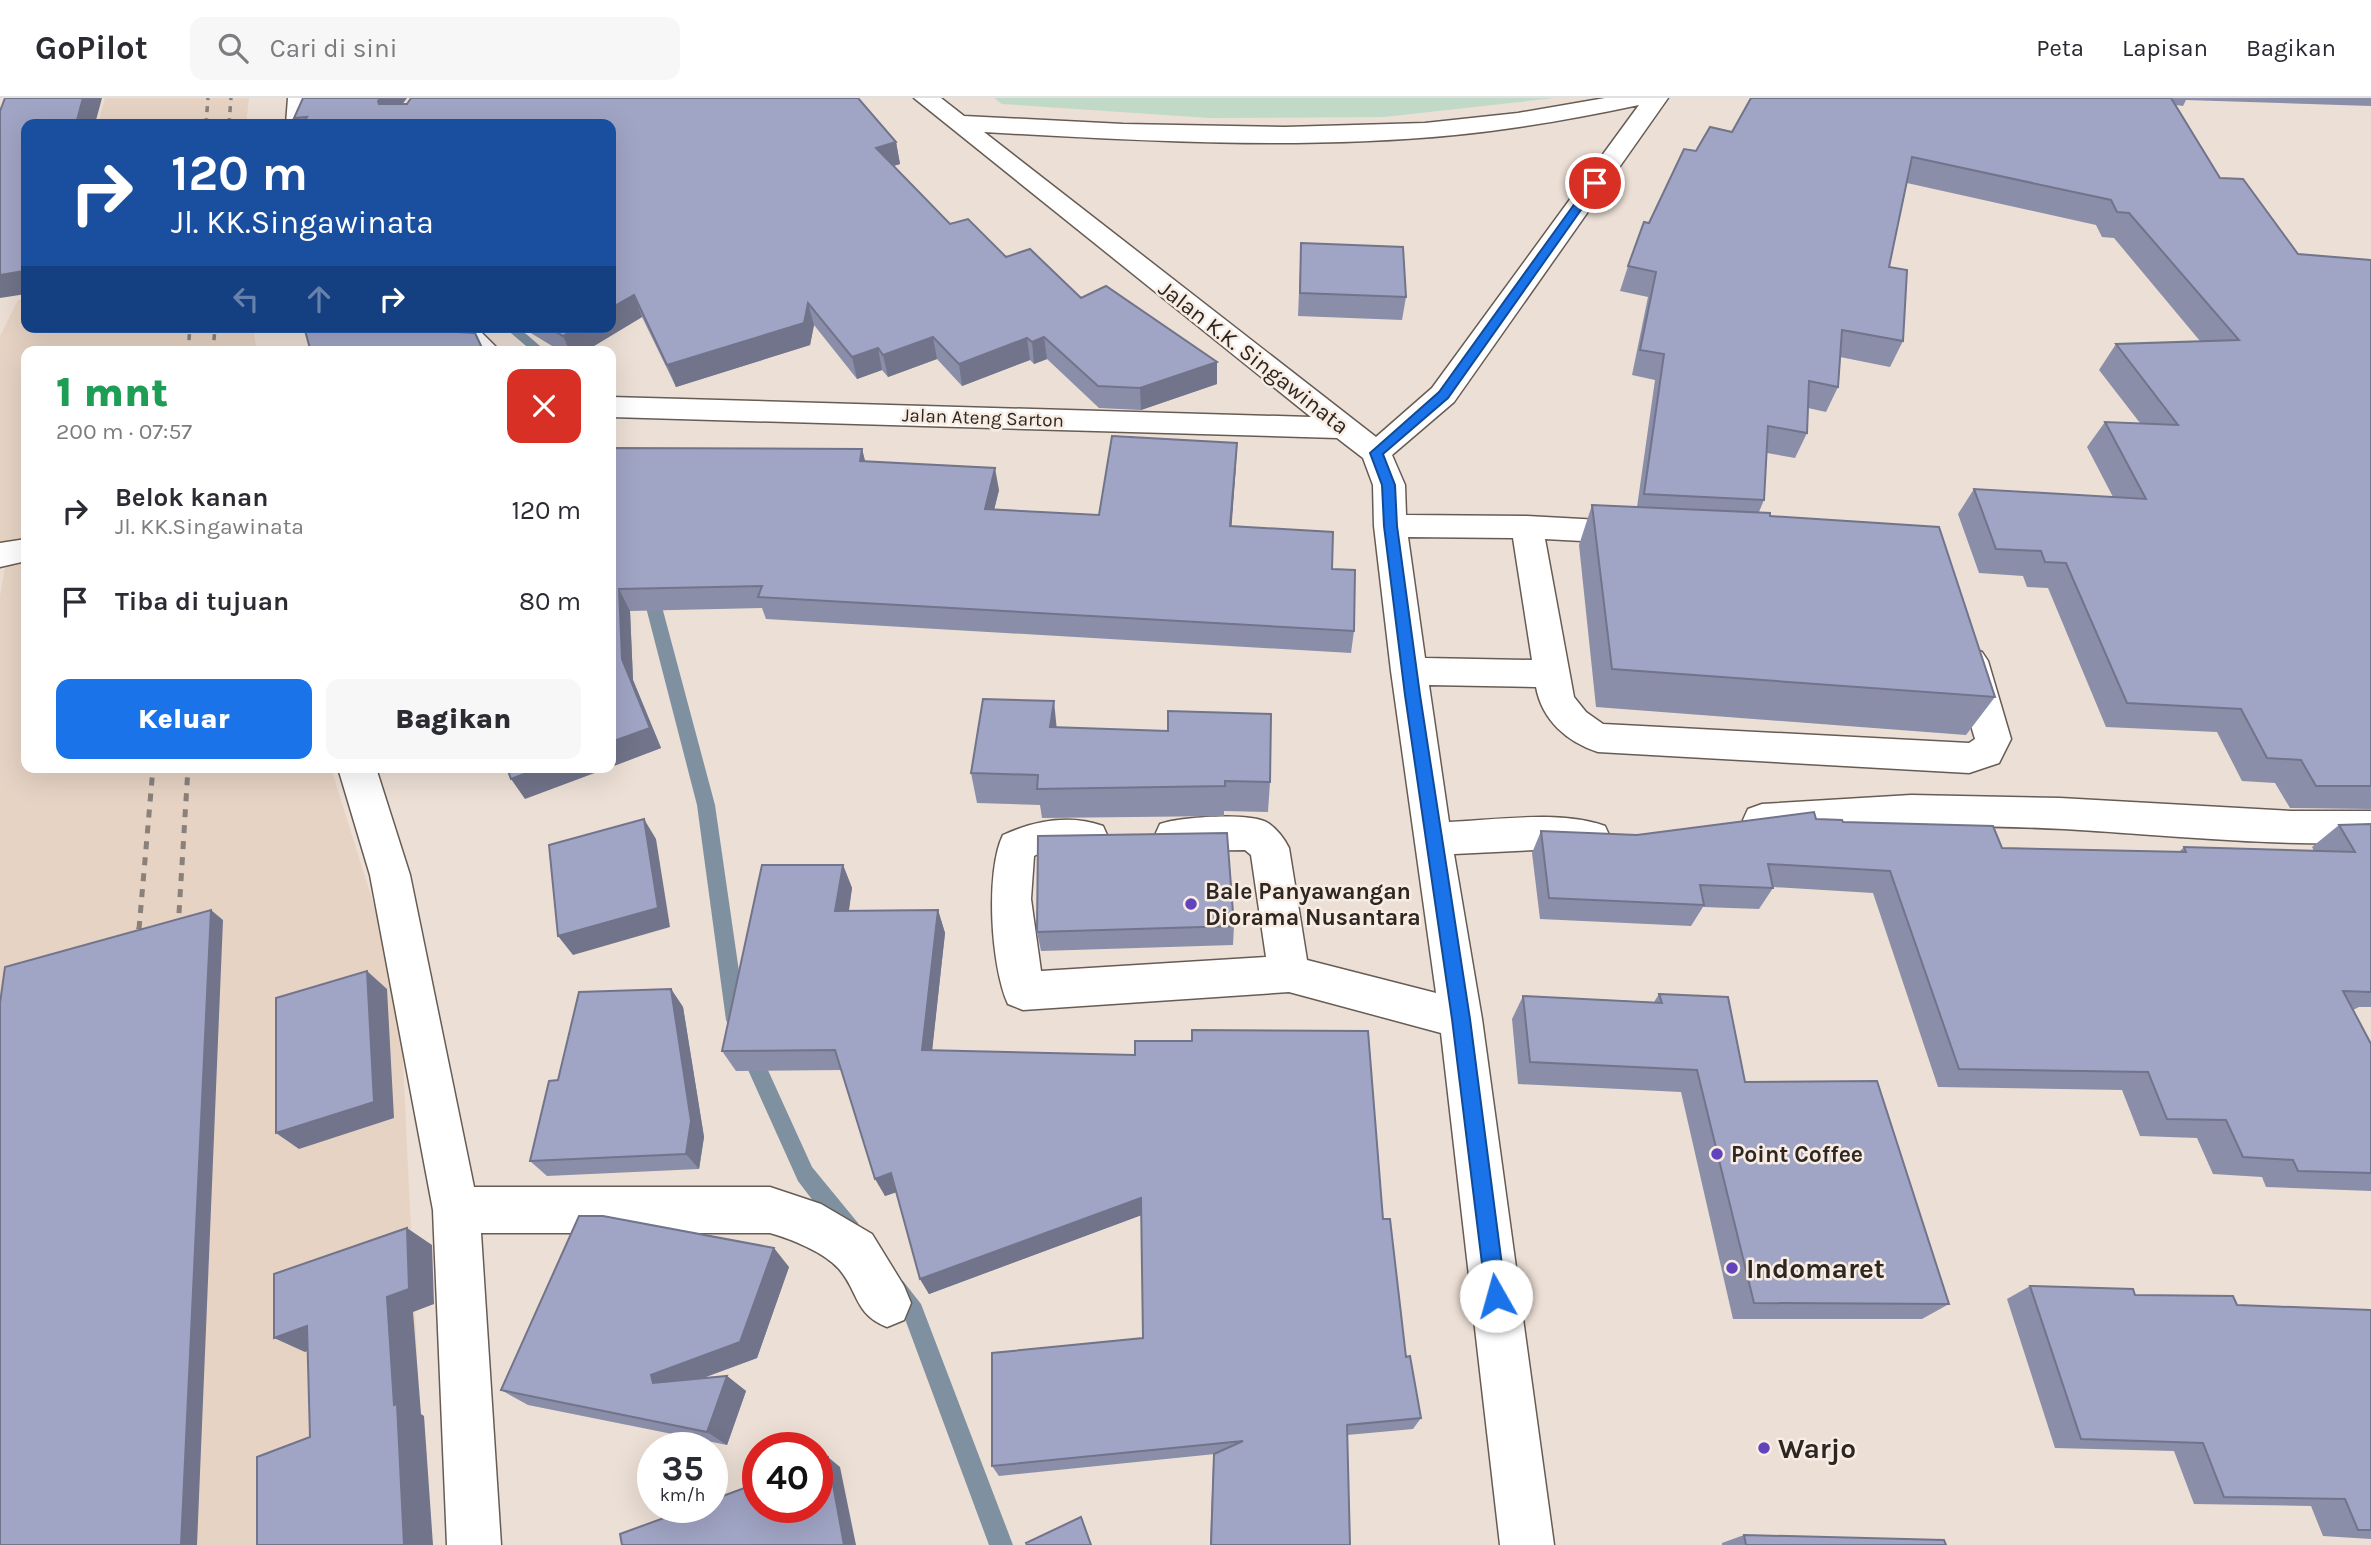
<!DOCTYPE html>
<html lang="id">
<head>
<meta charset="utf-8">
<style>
	:root { --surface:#fff; --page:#f7f7f7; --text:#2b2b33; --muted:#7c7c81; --line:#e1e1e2; --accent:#1a73e8 }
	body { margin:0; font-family:Karla,sans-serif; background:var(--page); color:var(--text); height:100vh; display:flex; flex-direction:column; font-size:26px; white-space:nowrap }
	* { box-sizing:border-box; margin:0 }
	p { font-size:23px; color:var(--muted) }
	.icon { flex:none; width:38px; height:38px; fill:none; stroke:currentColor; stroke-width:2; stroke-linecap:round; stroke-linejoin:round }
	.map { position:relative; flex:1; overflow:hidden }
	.drawer { position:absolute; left:21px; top:248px; width:595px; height:427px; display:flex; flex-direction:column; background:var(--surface); border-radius:14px; box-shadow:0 7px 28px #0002 }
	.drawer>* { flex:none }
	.top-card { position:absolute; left:21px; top:21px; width:595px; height:214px; border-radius:14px; box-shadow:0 7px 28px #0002; background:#1a4fa0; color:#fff; overflow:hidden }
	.speed { position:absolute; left:637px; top:1334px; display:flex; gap:14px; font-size:35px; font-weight:700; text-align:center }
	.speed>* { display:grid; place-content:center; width:91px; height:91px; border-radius:50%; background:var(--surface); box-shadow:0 7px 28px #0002; line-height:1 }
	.speed small { font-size:18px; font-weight:400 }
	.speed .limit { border:10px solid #d22; background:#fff; color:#111 }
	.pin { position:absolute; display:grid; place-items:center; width:60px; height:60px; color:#fff; margin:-30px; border:4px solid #fff; border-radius:50%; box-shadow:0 2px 7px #0007 }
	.me { position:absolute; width:77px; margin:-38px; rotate:353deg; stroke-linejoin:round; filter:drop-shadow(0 0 5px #0008) }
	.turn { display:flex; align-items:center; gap:24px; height:147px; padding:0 35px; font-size:32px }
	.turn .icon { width:91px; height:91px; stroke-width:2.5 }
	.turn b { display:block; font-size:49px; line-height:60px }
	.lanes { display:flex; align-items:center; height:66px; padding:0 35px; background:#0003; justify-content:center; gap:35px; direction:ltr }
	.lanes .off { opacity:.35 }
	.round { display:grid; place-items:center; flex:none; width:74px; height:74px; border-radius:14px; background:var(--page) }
	.overview { display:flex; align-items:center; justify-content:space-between; height:119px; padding:0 35px }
	h1 { font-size:42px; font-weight:800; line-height:52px; color:#1e9e55 }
	.button { display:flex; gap:14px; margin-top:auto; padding:14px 35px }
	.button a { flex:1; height:80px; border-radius:14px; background:var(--accent); color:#fff; font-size:28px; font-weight:800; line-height:80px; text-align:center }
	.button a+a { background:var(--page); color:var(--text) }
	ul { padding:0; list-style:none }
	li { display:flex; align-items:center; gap:21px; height:91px; padding:0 35px }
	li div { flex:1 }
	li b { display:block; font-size:26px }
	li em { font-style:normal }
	header { display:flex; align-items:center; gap:42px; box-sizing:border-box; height:98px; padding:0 35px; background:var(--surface); border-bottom:2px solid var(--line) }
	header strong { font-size:33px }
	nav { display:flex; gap:38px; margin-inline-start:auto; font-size:24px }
	.search { width:490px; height:63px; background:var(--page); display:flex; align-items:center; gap:18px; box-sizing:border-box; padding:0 24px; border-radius:14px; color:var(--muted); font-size:26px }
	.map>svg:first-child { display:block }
	.built { fill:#e6d3c4 }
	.green { fill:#c0dac7 }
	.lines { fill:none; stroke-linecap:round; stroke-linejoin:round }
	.stream { fill:#7f91a1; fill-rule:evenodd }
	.minor-casing { stroke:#675c54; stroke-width:3 }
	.minor { fill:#fff; fill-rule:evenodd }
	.rail-far2 { stroke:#89817a; stroke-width:3.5; stroke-dasharray:6 6; stroke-linecap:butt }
	.rail-far1 { stroke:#89817a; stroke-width:5; stroke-dasharray:8 8; stroke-linecap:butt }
	.rail { stroke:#89817a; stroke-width:6; stroke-dasharray:10 10; stroke-linecap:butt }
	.wall { fill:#8a8ea9 }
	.shaded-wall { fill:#71748a }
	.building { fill:#a1a5c5; stroke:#71748a; stroke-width:2 }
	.route { fill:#1a73e8; stroke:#114b97; stroke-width:2 }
	.poi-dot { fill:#6144bc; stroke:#f9ece2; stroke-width:2.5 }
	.labels { text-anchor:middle; stroke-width:5; stroke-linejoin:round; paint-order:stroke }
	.far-street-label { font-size:19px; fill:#2c2723; stroke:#f9ece2 }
	.street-label { font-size:23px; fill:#2c2723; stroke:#f9ece2 }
	.poi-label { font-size:23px; font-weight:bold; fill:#2c2723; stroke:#f9ece2; text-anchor:start }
	.near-poi-label { font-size:28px; font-weight:bold; fill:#2c2723; stroke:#f9ece2; text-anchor:start }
</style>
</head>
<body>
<header>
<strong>GoPilot</strong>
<div class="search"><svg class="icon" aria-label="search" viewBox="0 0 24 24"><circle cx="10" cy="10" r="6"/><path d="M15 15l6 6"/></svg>Cari di sini</div>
<nav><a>Peta</a><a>Lapisan</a><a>Bagikan</a></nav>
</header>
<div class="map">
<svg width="2371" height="1447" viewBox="0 0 2371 1447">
	<rect width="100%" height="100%" fill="#ecdfd5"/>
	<path class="built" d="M105,0H249L246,26H98Z
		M26,201V229H253L257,254H26V670H331L385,843L402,943L426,1447H0V498L8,452L0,453V238L18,202Z"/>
	<path class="green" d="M994,0H1554L1384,19L1210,20L1002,6Z"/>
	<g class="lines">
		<path class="stream" d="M504,229H518L547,254H533Z
			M649,484L657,490L715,707L746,922L743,928L736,931L729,928L726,922L697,707L641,490Z
			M750,945L757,948L812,1069L858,1125L861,1133L858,1141L850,1144L842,1141L798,1083L740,954L743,948Z
			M895,1180L903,1183L921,1206L1013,1447H989L905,1221L884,1191L887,1183Z"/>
		<g class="minor-casing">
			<path id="minor" d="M288,0H312L310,26H286Z
				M914,0H941L964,18L1123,26L1285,29L1425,25L1518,15L1605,0H1668L1454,304L1392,357L1405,387L1406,417L1527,418L1637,424L1649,427L1653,435L1649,443L1637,446L1545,441L1574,599L1586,614L1603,626L1969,645L1975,641L1952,563L1958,554L1970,550L1982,554L1988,563L2011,641L1999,665L1969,675L1598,654C1567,644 1542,622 1536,589L1429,587L1449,724C1496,722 1560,712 1605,728L1610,739L1605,750L1591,755L1536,752L1454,756L1482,921L1554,1447H1500L1441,935L1289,894L1023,912L1008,906C991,869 985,774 1003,737C1034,723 1069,716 1103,728L1108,739L1103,750L1089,755H1040L1034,758L1031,801L1041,873L1266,859L1251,757L1245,752L1174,753L1160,748L1155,737L1160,726C1180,719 1250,714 1268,725C1277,731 1284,740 1289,750L1307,862L1436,895L1391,573L1374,428L1373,387L1363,360L1337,340L611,319V299L1311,319ZM1639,7L1432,290L1376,339L984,34C1140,43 1300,52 1455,37C1517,31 1578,20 1639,7ZM1408,439L1513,440L1532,562L1425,560Z
				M445,229H476L501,254H470Z
				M26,441V463L0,469V445Z
				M338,670H376L410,777L474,1089H770L821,1106L872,1136L904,1188L911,1205L904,1222L887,1229C854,1216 859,1194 839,1171C824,1154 791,1141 770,1135H481L501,1447H447L433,1112L370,777Z
				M1911,697L2060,700L2291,713H2371V745C2268,748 2166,737 2064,731C1963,726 1863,727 1762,738L1748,733L1743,722L1748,711L1762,706Z"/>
		</g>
		<use href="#minor" class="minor"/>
		<path class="rail-far2" d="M206,26L208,0
			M229,26L231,0
			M188,254L190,229
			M213,254L215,229"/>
		<path class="rail-far1" d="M139,831L153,670
			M178,831L188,670"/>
		<path class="rail" d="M177,841L178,830
			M137,851L139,830"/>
	</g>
	<path class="wall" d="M303,0H407L402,6H407L411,0H858L896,44L900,66L893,68L950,126L968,121L1006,159L1030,151L1081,200L1106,188L1217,264V286L1141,312L1099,310L1047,261L1034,266L1030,262L962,288L937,261L888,279L882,272L857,281L814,227L810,247L676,289L642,219L584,254H562L521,229H611V26H298L294,20Z
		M1751,0H2371V8L2186,2L2183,8L2176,7L2220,80L2298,156L2371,162V711L2290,710L2275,685L2242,683L2217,634L2106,629L2048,490L2027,489L2023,478L1979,475L1958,416L1974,391L2113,399L2087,349L2105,324L2140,325L2099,272L2116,246L2200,243L2114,140L2102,139L2096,127L1907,85L1889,169L1903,243L1890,269L1840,259L1838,289L1826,314L1808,310L1807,335L1795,360L1767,355L1764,402L1759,414L1770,418L1995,599L1966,637L1596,609L1579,447L1592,407L1637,409L1655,282L1632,277L1648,199L1620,193L1628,168L1649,125L1696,53L1732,34Z
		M1301,145L1406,199L1402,222L1298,218Z
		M611,350L862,351L865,364L999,392L994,411L1099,417L1236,367L1231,428L1332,471L1354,533L1351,555L766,521L762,510L630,513L633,582L661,650L611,669Z
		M1057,629L1270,684L1268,714L1224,713V718L1042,720L1040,707L977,705L971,675Z
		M1816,721L2002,750L2179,754L2184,749L2314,753L2312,749L2339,727L2371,726V909H2359L2353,912L2371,946V1093L2266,1089L2262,1079L2213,1076L2197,1040L2140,1038L2122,992L1938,989L1873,795L1773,789V790L1759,811L1703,809L1691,828L1540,821L1532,755L1541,733L1637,737Z
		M843,767L852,790L849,813L938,812L945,835L932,952L1383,1121L1406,1259L1421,1320L1413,1331L1347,1337L1350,1447H1210L1213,1367L1214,1356H1215L999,1378L992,1368L1143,1240L1141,1117L929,1196L920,1181L896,1094L885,1098L841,972L736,973L722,953Z
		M1234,828L1233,847L1041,853L1037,834Z
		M671,891L683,909L704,1039L699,1071L547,1078L530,1063L558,982Z
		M1659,896L1745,984L1949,1206L1922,1221H1733L1681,994L1518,986L1512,921L1523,898L1654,904Z
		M789,1169L757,1260L701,1281L727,1278L746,1293L727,1347L528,1307L501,1292Z
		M2030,1188L2135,1197L2237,1207L2371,1212V1441L2323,1438L2311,1408L2194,1406L2174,1353L2055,1350L2007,1201Z
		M1744,1437L1946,1447H1722V1445Z"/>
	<path class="shaded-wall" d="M83,0H102L95,26H76Z
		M381,0H407L389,24L379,6L378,3Z
		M896,44L900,66L880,72L876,50Z
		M26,166V196L0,200V177Z
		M634,197L642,219L584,254H570L563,238L578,229H611V210Z
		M808,205L814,227L810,247L676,289L667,267Z
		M933,239L937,261L888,279L883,257Z
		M1044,239L1047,261L1034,266L1032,244Z
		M1027,240L1030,262L962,288L959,266Z
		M878,250L882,272L857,281L852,259Z
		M1217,264V286L1141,312L1140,290Z
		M1237,345L1236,367L1230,450V428Z
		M862,351L868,374L860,363Z
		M995,370L999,392L989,433L985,411Z
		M619,491L630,513L633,582L661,650L611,669V644L622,561Z
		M1054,603L1057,633L1050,629Z
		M540,670H608L525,701L511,681Z
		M644,721L656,741L670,829L573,857L558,838Z
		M843,767L852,790L845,836L835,813Z
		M211,812L223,822L197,1447H181Z
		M938,812L945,835L930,972L922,952Z
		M367,873L387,891L394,1020L299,1051L276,1035Z
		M671,891L683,909L704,1039L699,1071L686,1056Z
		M891,1075L900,1093L885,1098L875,1081Z
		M1141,1100L1142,1117L929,1196L920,1181Z
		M407,1130L432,1147L434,1206L413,1214L421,1316L424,1318L433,1447H404L387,1199Z
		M774,1150L789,1169L757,1260L672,1291L653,1285L651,1277Z
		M307,1228L337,1242L305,1254L274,1240Z
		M727,1278L746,1293L727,1347L707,1334Z
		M828,1359L840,1369L856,1447H844Z"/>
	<path class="building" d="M5,0H83L76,26H26V166L24,173L0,177V13Z
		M303,0H381L378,3L379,6H407L411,0H858L896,44L876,50L950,126L968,121L1006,159L1030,151L1081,200L1106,188L1217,264L1140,290L1098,288L1044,239L1032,244L1027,240L959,266L933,239L883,257L878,250L852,259L808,205L804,225L667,267L634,197L611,210V26H303L307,19L294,20Z
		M1751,0H2171L2220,80L2243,81L2298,156L2371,162V688H2316L2301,662L2267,660L2241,611L2127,605L2066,465L2045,464L2041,453L1996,451L1974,391L2146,401L2105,324L2178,327L2116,246L2239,242L2129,115L2117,114L2111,102L1912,59L1889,169L1907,172L1903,243L1842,232L1838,289L1809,283L1807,335L1768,328L1764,402L1644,396L1664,256L1640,252L1656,174L1628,168L1644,124L1649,125L1684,51L1696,53L1710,29L1732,34Z
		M1301,145L1403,149L1406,199L1300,195Z
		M304,229H452L457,234L475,235L484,254H311Z
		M548,229H578L563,238Z
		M1112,338L1237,345L1230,428L1333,434L1332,471L1355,472L1354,533L758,499L762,488L619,491L622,561L650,630L611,644V350L862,351L860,363L995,370L985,411L1099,417Z
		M1592,407L1770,415V418L1939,429L1995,599L1612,571Z
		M983,601L1054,603L1050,629L1168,633V613L1271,616L1270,684L1225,683V688L1037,691L1038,677L971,675Z
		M507,670H540L511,681Z
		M1814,714L1816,721L1842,722L1843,724L1993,728L2002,750L2186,754L2184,749L2355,754L2339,727L2371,726V894L2343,893L2371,946V1075L2298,1073L2293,1062L2243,1059L2226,1022L2167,1021L2148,974L1959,971L1890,773L1768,766L1773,790L1700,787L1704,807L1549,800L1541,733L1637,737Z
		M644,721L658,810L558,838L549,747Z
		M1227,735L1234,828L1037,834L1038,738Z
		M762,767H843L835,813L938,812L922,952L1135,957V943H1192V932L1368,933L1383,1121H1390L1406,1259L1410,1258L1421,1320L1347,1327L1350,1447H1211L1214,1356L1243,1343L992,1368V1255L1143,1240L1141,1100L920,1181L891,1075L875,1081L835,952L722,953Z
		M211,812L181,1447H0V905L5,869Z
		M367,873L374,1004L276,1035V900Z
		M671,891L691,1023L686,1056L530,1063L549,983L558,982L579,894Z
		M1659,896L1728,899L1745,984L1877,983L1949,1206L1754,1205L1697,972L1530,964L1523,898L1662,905Z
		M579,1118H603L774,1150L740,1244L651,1277L653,1285L727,1278L707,1334L501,1292Z
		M407,1130L409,1191L387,1199L394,1307L397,1306L404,1447H257V1359L310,1339L307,1228L274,1240V1176Z
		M2030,1188L2133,1191L2135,1197L2233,1198L2237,1207L2371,1212V1432H2358L2345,1401L2224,1399L2203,1345L2081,1341Z
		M828,1359L844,1447H622L620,1436L694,1409H712V1402L758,1385V1409H817V1363Z
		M1081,1419L1091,1447H1027L1026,1445Z
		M1744,1437L1944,1442L1946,1447H1746Z"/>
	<path class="route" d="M1591,83L1600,85L1448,300L1383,356L1395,387L1397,428L1420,597L1470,921L1506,1198L1503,1205L1496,1208L1489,1205L1486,1198L1452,921L1405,597L1384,428L1382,387L1370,355L1439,294Z"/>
	<g class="poi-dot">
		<circle cx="1191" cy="806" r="7"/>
		<circle cx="1717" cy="1056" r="7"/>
		<circle cx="1732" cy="1170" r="7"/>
		<circle cx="1764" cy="1350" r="7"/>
	</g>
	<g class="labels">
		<g class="far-street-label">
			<text transform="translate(983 319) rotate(2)" y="7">Jalan Ateng Sarton</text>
		</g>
		<g class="street-label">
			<text transform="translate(1254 259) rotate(38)" y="8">Jalan K.K. Singawinata</text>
		</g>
		<g class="poi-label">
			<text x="1205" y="801">Bale Panyawangan<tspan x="1205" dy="26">Diorama Nusantara</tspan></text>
			<text x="1731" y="1064">Point Coffee</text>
		</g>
		<g class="near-poi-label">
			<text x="1746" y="1180">Indomaret</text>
			<text x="1778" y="1360">Warjo</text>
		</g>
	</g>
</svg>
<div class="speed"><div>35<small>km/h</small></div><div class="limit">40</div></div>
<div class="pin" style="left:1595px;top:85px;background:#d93025"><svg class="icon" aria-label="arrive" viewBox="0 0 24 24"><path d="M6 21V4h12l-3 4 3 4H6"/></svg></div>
<svg class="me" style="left:1496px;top:1198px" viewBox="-20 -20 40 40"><circle r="19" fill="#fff"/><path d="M0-13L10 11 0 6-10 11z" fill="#1a73e8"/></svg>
<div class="top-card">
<div class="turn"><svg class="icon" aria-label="right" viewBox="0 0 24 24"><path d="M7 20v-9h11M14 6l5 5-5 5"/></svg><div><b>120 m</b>Jl. KK.Singawinata</div></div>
<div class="lanes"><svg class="icon off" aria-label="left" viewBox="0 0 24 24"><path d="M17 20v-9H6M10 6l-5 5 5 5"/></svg><svg class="icon off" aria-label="ahead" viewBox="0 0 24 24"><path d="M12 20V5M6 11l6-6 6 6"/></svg><svg class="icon" aria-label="right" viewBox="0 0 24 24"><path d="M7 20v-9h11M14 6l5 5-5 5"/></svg></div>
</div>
<section class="drawer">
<div class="overview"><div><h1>1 mnt</h1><p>200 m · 07:57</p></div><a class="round" style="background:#d93025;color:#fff"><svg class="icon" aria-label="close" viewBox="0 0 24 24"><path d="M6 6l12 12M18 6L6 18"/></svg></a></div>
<ul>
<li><svg class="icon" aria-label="right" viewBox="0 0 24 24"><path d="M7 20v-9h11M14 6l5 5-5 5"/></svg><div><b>Belok kanan</b><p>Jl. KK.Singawinata</p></div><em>120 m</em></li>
<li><svg class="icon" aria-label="arrive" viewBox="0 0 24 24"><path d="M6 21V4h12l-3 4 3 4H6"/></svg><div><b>Tiba di tujuan</b></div><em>80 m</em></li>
</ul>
<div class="button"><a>Keluar</a><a>Bagikan</a></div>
</section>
</div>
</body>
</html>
